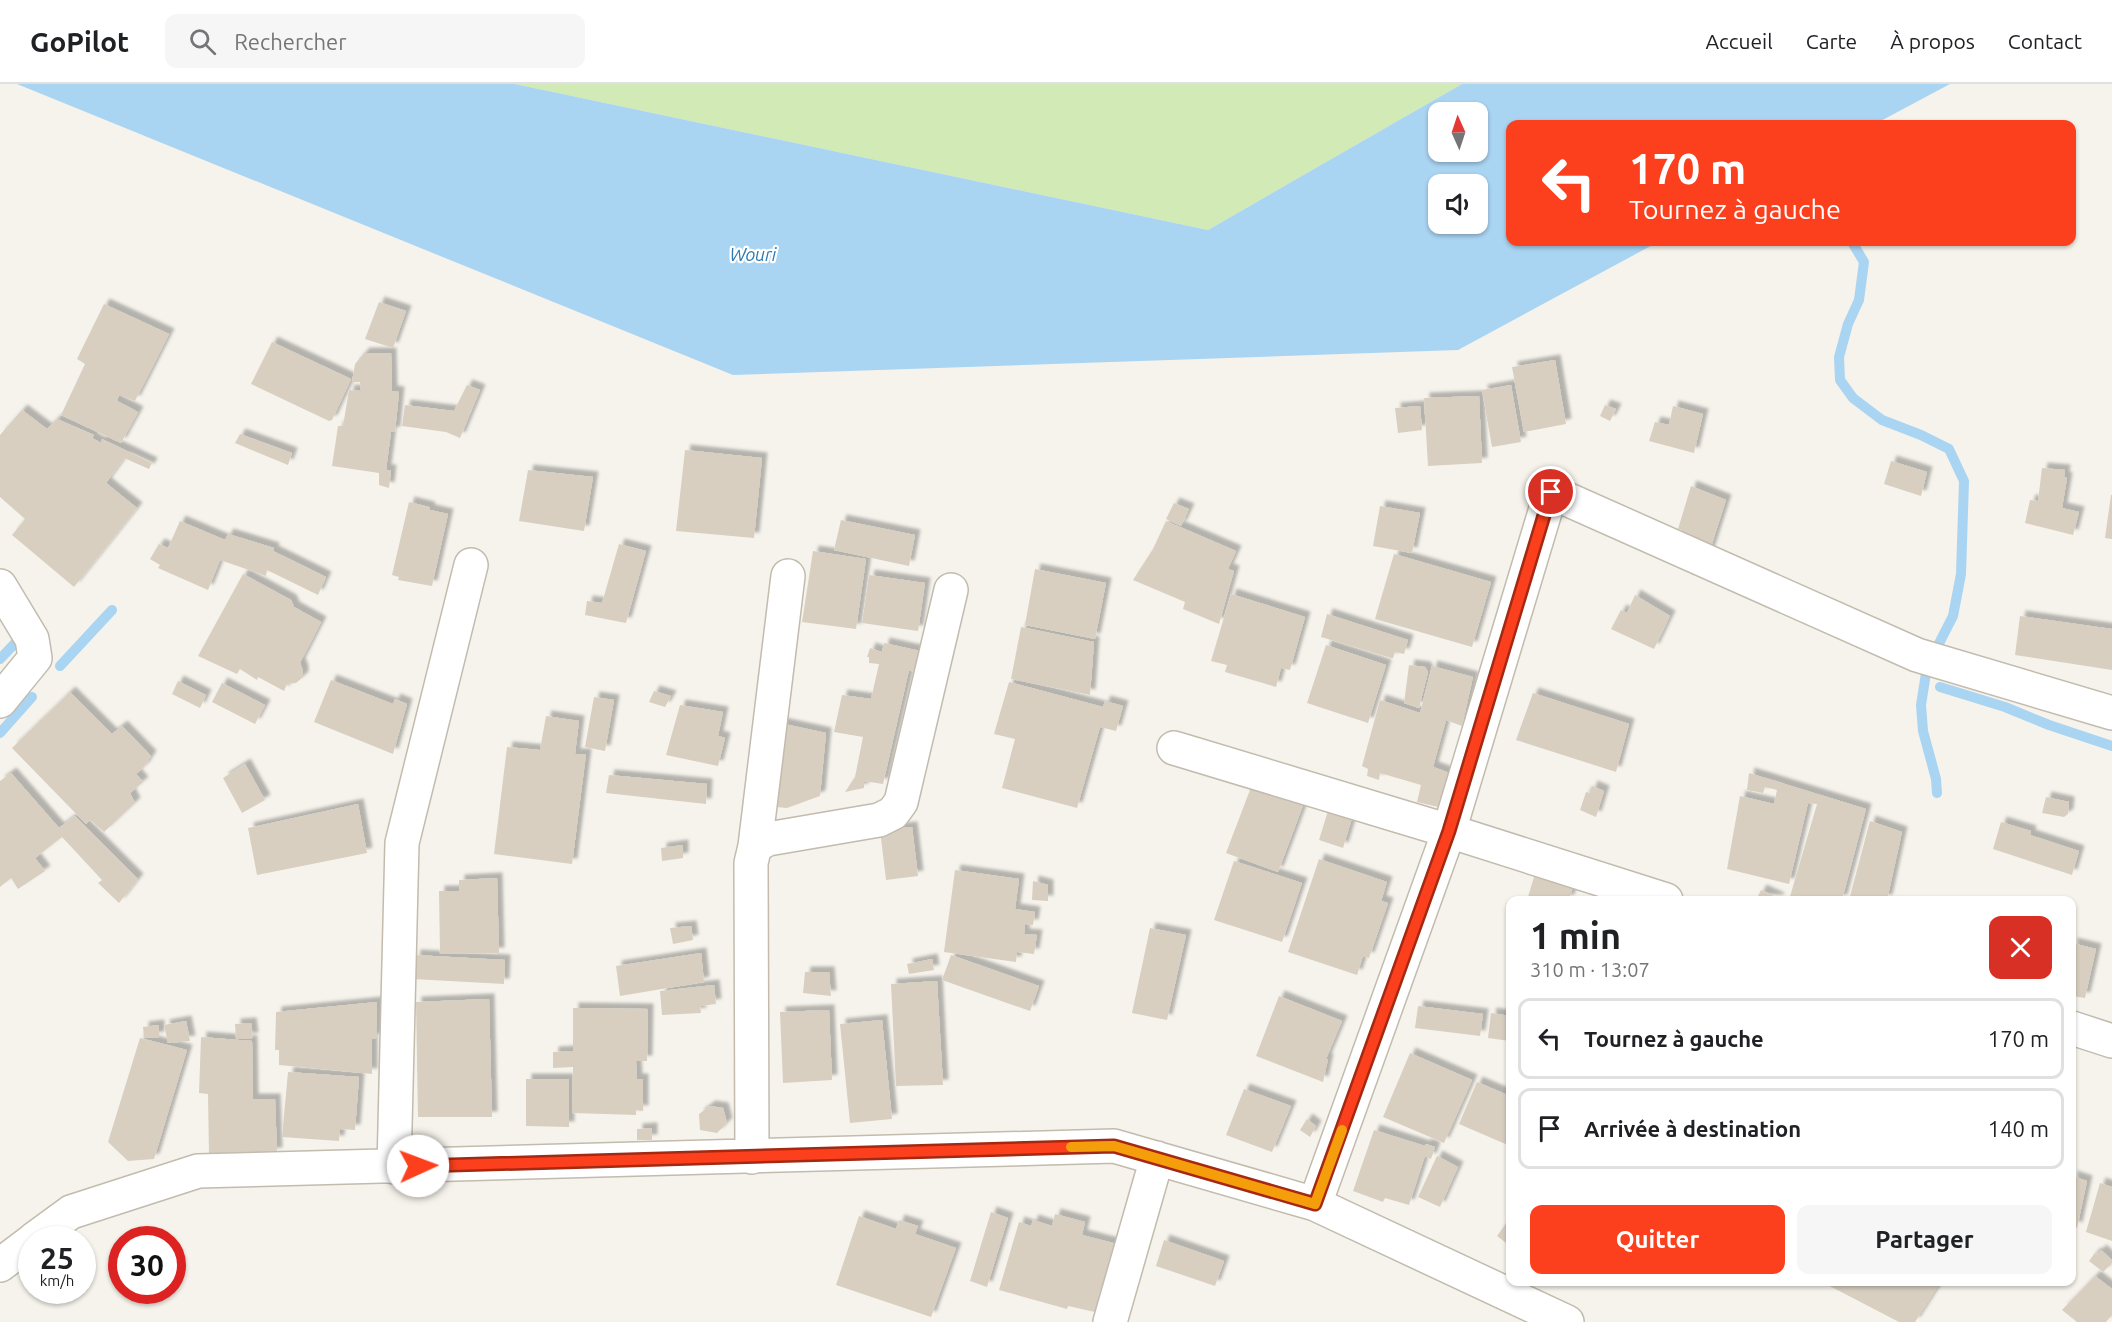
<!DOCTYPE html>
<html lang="fr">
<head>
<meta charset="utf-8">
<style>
	:root { --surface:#fff; --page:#f6f6f6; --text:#202124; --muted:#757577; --line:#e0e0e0; --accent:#fc3f1d }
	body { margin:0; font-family:Ubuntu,sans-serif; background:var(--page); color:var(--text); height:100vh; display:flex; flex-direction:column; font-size:22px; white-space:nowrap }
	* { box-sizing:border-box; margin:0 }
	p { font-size:20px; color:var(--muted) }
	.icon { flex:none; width:33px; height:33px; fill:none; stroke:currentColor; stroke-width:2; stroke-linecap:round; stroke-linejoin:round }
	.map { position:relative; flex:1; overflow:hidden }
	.details { position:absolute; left:1506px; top:812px; width:570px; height:390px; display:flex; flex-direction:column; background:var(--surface); border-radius:12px; box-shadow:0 2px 4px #0004 }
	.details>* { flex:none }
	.hud { position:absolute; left:1506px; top:36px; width:570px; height:126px; border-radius:12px; box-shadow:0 2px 4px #0004; background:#fc3f1d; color:#fff; overflow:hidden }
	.needle { width:39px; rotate:357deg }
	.controls { position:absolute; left:1428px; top:18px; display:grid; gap:12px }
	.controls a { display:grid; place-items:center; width:60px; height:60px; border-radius:12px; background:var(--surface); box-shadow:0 2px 4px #0004; font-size:30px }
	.speed { position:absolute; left:18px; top:1142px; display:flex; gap:12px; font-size:30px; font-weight:700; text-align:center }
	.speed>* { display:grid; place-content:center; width:78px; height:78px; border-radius:50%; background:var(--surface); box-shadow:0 2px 4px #0004; line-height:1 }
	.speed small { font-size:15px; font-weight:400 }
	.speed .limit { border:9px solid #d22; background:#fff; color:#111 }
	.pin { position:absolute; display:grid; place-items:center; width:51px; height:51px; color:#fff; margin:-26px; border:3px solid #fff; border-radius:50%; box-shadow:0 2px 6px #0007 }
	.me { position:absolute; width:66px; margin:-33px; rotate:88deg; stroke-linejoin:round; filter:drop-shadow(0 0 4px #0008) }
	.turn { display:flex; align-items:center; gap:21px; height:126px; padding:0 24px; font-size:27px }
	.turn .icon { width:78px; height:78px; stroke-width:2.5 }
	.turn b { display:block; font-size:42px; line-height:51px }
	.round { display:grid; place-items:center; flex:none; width:63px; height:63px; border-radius:12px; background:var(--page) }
	.overview { display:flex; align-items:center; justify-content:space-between; height:102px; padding:0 24px }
	h1 { font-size:36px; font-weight:600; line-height:45px }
	.cta { display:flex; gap:12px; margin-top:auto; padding:12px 24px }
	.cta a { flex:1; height:69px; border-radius:12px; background:var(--accent); color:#fff; font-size:24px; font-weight:600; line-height:69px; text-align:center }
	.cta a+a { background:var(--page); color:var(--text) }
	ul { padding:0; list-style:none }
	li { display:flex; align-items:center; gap:18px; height:81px; margin:0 12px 9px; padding:0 12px; border:3px solid var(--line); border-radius:12px }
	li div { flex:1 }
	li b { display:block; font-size:22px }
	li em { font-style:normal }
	header { display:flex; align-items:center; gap:36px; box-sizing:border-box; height:84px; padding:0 30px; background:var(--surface); border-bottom:2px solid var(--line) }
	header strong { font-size:28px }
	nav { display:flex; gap:33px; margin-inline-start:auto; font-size:21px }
	.search { width:420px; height:54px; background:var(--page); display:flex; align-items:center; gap:15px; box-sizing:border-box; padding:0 21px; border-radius:12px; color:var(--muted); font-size:22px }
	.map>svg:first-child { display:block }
	.green { fill:#d2eab5 }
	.water { fill:#a9d4f2; fill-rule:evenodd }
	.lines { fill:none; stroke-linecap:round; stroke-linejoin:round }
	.stream { stroke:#a9d4f2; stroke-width:10 }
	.building { fill:#d8cfc1; filter:url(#shadow) }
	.street-casing { stroke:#c2bbae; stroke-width:36 }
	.street { stroke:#fff; stroke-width:33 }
	.route-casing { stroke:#a42913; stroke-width:15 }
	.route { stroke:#fc3f1d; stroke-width:10 }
	.slow { stroke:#f59e0b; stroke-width:10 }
	.labels { text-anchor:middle; stroke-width:4.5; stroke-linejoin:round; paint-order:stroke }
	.water-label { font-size:18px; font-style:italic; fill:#2e7ab2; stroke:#fff }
</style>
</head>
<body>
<header>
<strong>GoPilot</strong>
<div class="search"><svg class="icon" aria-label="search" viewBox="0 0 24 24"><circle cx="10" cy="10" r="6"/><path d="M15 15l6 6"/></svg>Rechercher</div>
<nav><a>Accueil</a><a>Carte</a><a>À propos</a><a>Contact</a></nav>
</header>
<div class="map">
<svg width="2112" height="1238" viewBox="0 0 2112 1238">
	<defs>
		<filter id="shadow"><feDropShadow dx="5.5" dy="-5.5" stdDeviation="1.5" flood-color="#0004"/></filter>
	</defs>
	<rect width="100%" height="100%" fill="#f6f3ec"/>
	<path class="green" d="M515,0H1462L1208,146Z"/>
	<path class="water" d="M17,0H515L1208,146L1462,0H1950L1875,40H1510V158H1658L1458,266L733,291ZM1438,28H1478V68H1438ZM1438,100H1478V140H1438Z"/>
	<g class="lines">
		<path class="stream" d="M1852,158L1864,178L1859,216L1848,240L1839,273L1840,296L1853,314L1882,336L1921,351L1949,365L1964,397L1961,490L1953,532L1927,583L1921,621L1923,647L1936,695L1937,709
			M0,575L18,556
			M60,582L112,526
			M1940,603L2005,623L2049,641L2112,662
			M0,649L32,613"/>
	</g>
	<path class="building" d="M379,218L406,227L393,264L365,255Z
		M104,220L169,250L135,317L119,311L117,317L138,328L121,359L61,331L85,280L77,275Z
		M272,258L351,295L332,336L329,337L251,300Z
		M364,269H391L392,307L399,308L395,348H391L386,386H391L389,404L379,401V389L332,382L338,342H343L349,306L361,307L360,298H352L355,280Z
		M1555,276L1566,340L1524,348L1512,283Z
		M467,301L480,306L460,354L446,348L402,342L405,321L454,327Z
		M1511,301L1521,358L1492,363L1482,306Z
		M1479,312L1482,379L1428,382L1424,314Z
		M1605,321L1616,325L1610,337L1600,332Z
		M1420,322L1422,346L1398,349L1395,324Z
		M1673,322L1703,330L1694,369L1649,357L1655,338L1669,341Z
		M22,326L47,345L57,335L94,351L92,354L101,359L102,355L152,379L149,385L124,374L106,399L137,424L74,503L12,451L25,435L0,413V351Z
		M240,350L292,369L288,381L235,359Z
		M685,366L762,374L754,454L676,447Z
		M1891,377L1927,388L1921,412L1884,400Z
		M2042,384L2065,386L2064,393L2067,394L2062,424L2079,428L2073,451L2025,439L2030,416L2038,417Z
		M528,386L593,393L584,447L519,437Z
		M1691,402L1726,416L1709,469L1681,455L1682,446L1678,445Z
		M2111,411H2112V455L2105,454Z
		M409,418L429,423L430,426L448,430L432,502L398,496L399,493L392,491Z
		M1174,419L1189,425L1181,442L1166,435Z
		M1380,422L1420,429L1412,469L1373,462Z
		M841,436L915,451L909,482L834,466Z
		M180,437L225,456L228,450L274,464L273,467L326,493L318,511L267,486L266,492L220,476L208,506L158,484L160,481L150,475L159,460L168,464Z
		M1166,437L1236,467L1228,485L1234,487L1219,540L1183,525L1185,518L1133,496L1153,465Z
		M619,460L646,467L626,539L585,531L587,517L602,519Z
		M813,467L866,475L856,545L802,538Z
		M1394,470L1491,498L1472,563L1375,535Z
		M1035,485L1106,499L1095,555L1025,541Z
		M243,490L291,516L294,523L321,538L300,579L303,587V593L296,599L287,600L284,607L258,593L257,596L240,585L237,590L198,572Z
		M869,491L925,499L918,547L862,539Z
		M1231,510L1305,533L1290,586L1281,584L1276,603L1225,588L1227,581L1211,577Z
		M1635,511L1670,532L1654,565L1611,545L1621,526L1627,529Z
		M1327,530L1408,556L1404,570L1395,568L1393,574H1391L1321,553Z
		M2020,532L2112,545V586L2015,571Z
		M1021,543L1094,558L1090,611L1011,595Z
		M884,559L920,567L914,588L909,586L883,700L864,697V704L845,708L855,693L863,653L834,648L842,611L871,615L879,580L869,579V573H867L870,564L882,568Z
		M1326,561L1386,581L1368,639L1307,619Z
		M1409,581L1425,583L1428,588L1419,624L1404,619Z
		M1432,582L1473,593L1462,642L1446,636L1433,683L1458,692L1442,724L1417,718L1421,701L1380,689L1379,696L1367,692L1368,685L1362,682L1380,616L1420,629Z
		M331,596L393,620L395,615L407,620L393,670L314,638Z
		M178,597L206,611L200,624L172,610Z
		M1009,598L1103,623L1105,617L1123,622L1116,647L1100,643L1077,724L1002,704L1015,655L994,650Z
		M222,599L265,621L255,640L212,618Z
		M654,607L671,612L665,623L649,618Z
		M70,608L112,650L122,642L151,672L144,683L136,690L143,698L130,709L135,719L104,748L90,736L86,740L12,664Z
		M1533,609L1629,640L1616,688L1516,656Z
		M594,613L614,616L605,667L585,663Z
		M680,621L723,628L718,652L725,654L718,682L666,671Z
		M546,632L579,637L575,670H586L572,780L494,770L507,663L540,666Z
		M780,639L826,649L820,712L787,724L765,722Z
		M245,680L265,716L242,729L223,694Z
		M11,689L59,744L75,732L138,795L119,819L98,799L102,796L62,753L35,774L45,787L18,805L11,794L0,803V697Z
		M1749,689L1866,725L1842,816H1789L1817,720L1808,719L1789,800L1727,785L1740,712L1774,720L1777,706L1765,703L1763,709L1747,706Z
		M609,691L707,700L706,720L606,709Z
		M1253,698L1305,716L1278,788L1226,769Z
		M1592,702L1604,707L1596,733L1580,726L1586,708L1590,709Z
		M2046,713L2069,718L2068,730L2064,733L2042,729Z
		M358,720L367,769L257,791L248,744Z
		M1328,727L1352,734L1343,764L1319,756Z
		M1870,737L1902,748L1887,816H1849Z
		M2001,738L2031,747L2030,751L2079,767L2072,791L1993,765Z
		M912,743L918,792L886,796L880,746Z
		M683,761V774L662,777L661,764Z
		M1319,775L1387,798L1381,817L1388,819L1369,874L1363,872L1357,891L1288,868Z
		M1234,777L1302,799L1282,858L1214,836Z
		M1538,780L1576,792L1569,816H1527Z
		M955,786L1019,795L1015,825L1035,828L1033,841L1025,840L1024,850L1037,851L1034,870L1017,868L1016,878L944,868Z
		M497,794L499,869L440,870L439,807H459V796Z
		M1033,797L1048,801V817L1032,816Z
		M1761,806L1779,814L1778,816H1756Z
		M691,842L693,856L673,860L670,844Z
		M1150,844L1186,851L1167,936L1132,929Z
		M2072,859L2096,865L2085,914L2072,912Z
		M701,869L704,898L620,912L616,882Z
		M415,871L505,876L504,900L413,895Z
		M951,871L1039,902L1030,927L942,896Z
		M932,875L934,886L909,890L907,880Z
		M805,888H829L831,912L803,909Z
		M937,897L943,1001L896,1002L891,900Z
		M714,901L716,920L700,922L701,929L662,931L660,907Z
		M1279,912L1342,937L1326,975H1328L1323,998L1256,972Z
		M489,915L492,1033H418L416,918Z
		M377,918L376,955H372V990L279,981V966H275L276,928Z
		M1418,922L1483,930L1480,952L1415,944Z
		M573,924L648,925L647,977H636L637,995H643V1027L636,1026V1031L572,1029L573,983L553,984V968L573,967Z
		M829,926L832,996L783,999L780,928Z
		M1491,929L1510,932V957L1488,954Z
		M882,936L892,1035L850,1039L840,940Z
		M186,937L190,957L168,959L164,941Z
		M251,939L253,954L236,955L235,940Z
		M159,941V953L144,954L143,943Z
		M201,953L252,957L253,1015H275L277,1069L209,1072L208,1010L199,1009Z
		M140,954L187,966L154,1075L128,1077L108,1058Z
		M1410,969L1472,996L1444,1059L1383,1033Z
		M288,988L359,993L355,1046L340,1045L339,1057L282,1053Z
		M526,995H569V1043L526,1042Z
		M1477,998L1510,1012V1062L1459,1040Z
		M1244,1005L1291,1022L1272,1068L1226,1051Z
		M710,1022L723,1024L727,1039L717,1049L700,1046L699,1030Z
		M1307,1035L1316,1042L1310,1053L1300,1046Z
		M652,1044V1056H637V1045Z
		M1374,1046L1425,1062L1426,1060L1435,1063L1431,1075L1425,1072L1409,1121L1385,1114L1383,1118L1353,1107Z
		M1437,1072L1458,1083L1440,1123L1418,1113Z
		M2072,1092L2087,1097L2077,1144L2072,1142Z
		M2100,1099L2112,1103V1157L2086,1148Z
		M991,1128L1008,1134L987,1203L970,1197Z
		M1055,1130L1085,1138L1082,1151L1117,1160L1095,1228L1068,1222L1067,1225L999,1206L1019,1138L1031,1142L1033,1136L1052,1142Z
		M859,1132L896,1145L899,1136L918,1142L915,1150L956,1164L931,1233L836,1201Z
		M1510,1134V1162L1497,1152Z
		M1164,1156L1224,1177L1215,1202L1156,1182Z
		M2101,1166L2112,1176V1179L2103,1188L2089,1177L2095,1169L2097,1170Z
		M2095,1192L2112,1205V1231L2106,1238H2077L2062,1226Z
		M1820,1197H1941L1915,1238H1899Z"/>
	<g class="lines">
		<g class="street-casing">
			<path id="street" d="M0,502L32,555L35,574L0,617
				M1174,664L1449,747L1666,816
				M755,762L788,492
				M2072,944L2112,957
				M752,1073L751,779L755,762L768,755L879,736L893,729L901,718L951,506
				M394,1083L402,759L471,481
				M1315,1120L1449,747L1551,408L1917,571L2112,629
				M34,1155L71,1128L198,1087L1114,1062L1315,1120L1567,1238
				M0,1181L32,1157
				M1110,1238L1157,1074"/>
		</g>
		<use href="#street" class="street"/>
	</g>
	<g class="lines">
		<g class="route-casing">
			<path id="route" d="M418,1082L1114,1062L1315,1120L1449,747L1551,408"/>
		</g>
		<use href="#route" class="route"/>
		<path class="slow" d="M1071,1063L1114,1062L1315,1120L1342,1046"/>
	</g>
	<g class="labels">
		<g class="water-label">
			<text x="753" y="177">Wouri</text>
		</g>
	</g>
</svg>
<div class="controls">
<a><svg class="needle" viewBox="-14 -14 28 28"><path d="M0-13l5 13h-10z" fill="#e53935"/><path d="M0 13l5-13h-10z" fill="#757577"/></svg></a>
<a><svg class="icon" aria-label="sound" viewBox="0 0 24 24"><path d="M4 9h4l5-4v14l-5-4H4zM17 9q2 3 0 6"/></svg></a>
</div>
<div class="speed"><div>25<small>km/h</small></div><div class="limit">30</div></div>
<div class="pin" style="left:1551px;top:408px;background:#d93025"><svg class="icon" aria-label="arrive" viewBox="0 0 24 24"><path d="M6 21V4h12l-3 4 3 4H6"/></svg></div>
<svg class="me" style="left:418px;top:1082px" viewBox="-20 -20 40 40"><circle r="19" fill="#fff"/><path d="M0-13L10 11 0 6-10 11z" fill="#fc3f1d"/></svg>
<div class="hud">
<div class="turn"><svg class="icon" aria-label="left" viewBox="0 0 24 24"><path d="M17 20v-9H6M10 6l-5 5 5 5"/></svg><div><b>170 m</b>Tournez à gauche</div></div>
</div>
<section class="details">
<div class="overview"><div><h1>1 min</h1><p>310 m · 13:07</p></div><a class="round" style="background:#d93025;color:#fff"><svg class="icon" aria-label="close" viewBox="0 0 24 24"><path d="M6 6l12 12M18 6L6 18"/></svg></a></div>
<ul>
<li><svg class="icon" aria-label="left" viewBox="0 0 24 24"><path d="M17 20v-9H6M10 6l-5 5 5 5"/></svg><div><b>Tournez à gauche</b></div><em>170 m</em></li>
<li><svg class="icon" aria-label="arrive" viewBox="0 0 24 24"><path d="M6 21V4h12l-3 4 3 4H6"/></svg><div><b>Arrivée à destination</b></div><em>140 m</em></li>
</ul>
<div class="cta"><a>Quitter</a><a>Partager</a></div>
</section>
</div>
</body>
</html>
